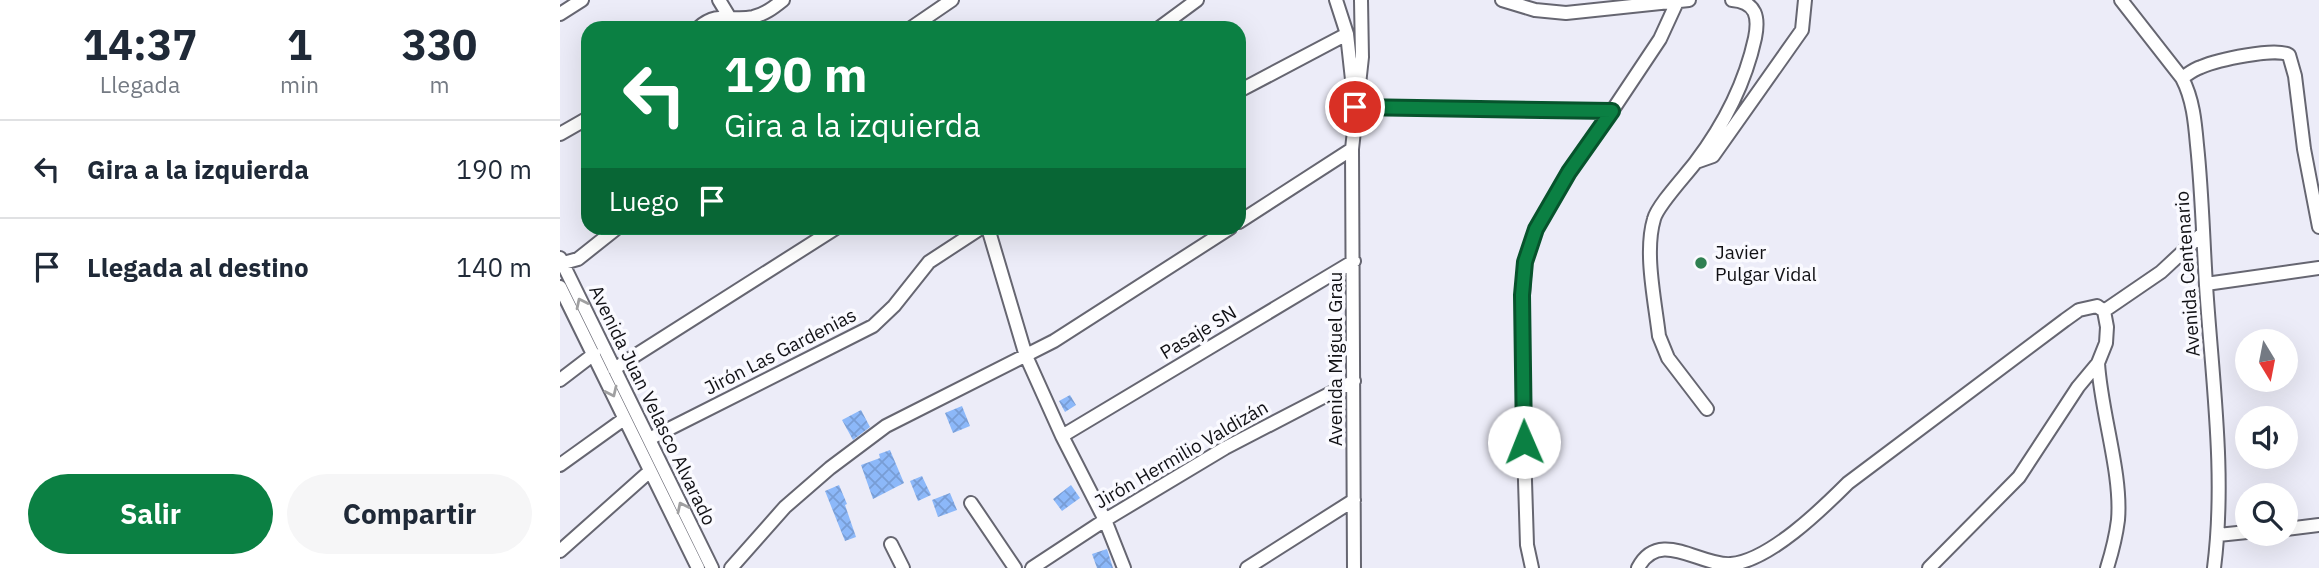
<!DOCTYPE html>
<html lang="es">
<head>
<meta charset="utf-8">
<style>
	:root { --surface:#fff; --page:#f6f6f7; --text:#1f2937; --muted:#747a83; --line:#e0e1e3; --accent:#0b8043 }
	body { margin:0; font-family:"IBM Plex Sans",sans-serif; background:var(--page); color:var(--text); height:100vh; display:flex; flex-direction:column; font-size:26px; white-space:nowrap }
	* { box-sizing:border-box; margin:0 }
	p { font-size:23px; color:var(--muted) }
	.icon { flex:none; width:38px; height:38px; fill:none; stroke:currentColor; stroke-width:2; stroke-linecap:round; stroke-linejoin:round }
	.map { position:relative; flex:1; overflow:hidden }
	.side { display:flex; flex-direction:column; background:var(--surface); width:560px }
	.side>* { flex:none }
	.top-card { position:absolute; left:21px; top:21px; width:665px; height:214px; border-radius:21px; box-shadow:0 7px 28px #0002; background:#0b8043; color:#fff; overflow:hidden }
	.needle { width:46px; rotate:170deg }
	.fabs { position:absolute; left:1675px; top:329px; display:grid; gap:14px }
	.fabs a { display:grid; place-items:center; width:63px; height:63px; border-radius:50%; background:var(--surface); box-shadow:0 7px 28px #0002; font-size:35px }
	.pin { position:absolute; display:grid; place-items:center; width:60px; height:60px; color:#fff; margin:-30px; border:4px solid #fff; border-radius:50%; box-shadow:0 2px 7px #0007 }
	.me { position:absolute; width:77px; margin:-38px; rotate:359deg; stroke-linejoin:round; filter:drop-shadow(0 0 5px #0008) }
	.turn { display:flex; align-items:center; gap:24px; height:147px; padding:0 28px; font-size:32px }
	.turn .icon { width:91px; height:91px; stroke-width:2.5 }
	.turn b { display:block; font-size:49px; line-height:60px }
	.then { display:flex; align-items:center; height:66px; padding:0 28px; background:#0003; gap:14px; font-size:26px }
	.eta { display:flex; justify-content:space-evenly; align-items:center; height:119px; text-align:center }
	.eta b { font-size:42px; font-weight:800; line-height:49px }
	.primary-button { display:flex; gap:14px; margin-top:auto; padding:14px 28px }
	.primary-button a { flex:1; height:80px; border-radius:42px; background:var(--accent); color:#fff; font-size:28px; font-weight:800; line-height:80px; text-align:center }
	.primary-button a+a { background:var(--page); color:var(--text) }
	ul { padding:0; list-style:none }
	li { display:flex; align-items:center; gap:21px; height:98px; padding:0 28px; border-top:2px solid var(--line) }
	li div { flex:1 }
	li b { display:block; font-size:26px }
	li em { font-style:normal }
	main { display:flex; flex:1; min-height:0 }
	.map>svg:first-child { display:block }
	.building { fill:url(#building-cross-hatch) }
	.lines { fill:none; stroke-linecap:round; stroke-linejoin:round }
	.minor-casing { stroke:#666671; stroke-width:16 }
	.minor { stroke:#fff; stroke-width:12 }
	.oneway { stroke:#a0a0a1 }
	.route-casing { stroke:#07532c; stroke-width:18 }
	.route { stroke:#0b8043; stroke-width:12 }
	.poi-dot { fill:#2f8052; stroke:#fafaff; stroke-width:2.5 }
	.labels { text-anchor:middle; stroke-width:7; stroke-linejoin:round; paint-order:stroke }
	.poi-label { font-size:19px; fill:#111115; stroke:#fafaff; text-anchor:start }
	.street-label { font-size:19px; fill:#111115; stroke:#fafaff }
</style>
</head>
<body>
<main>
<section class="side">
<div class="eta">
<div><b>14:37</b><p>Llegada</p></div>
<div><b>1</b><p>min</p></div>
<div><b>330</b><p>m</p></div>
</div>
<ul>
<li><svg class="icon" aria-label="left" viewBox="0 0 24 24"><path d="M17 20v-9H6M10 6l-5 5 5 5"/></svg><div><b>Gira a la izquierda</b></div><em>190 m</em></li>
<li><svg class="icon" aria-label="arrive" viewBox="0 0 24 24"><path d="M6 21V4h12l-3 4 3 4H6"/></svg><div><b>Llegada al destino</b></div><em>140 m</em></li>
</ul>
<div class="primary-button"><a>Salir</a><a>Compartir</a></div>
</section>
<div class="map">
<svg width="1759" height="568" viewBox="0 0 1759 568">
	<defs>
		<pattern id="building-cross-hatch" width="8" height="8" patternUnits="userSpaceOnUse" patternTransform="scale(1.75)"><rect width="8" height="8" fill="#8cb8f9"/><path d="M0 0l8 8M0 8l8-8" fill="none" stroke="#789dd5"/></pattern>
	</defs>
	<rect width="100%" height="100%" fill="#ececf8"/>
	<path class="building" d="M510,395L516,405L505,412L499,401Z
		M402,406L410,426L393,433L385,413Z
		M301,410L310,427L293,440L282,420Z
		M330,450L344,483L313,499L301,465L320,458L319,454Z
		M362,476L371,495L358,501L350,481Z
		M279,485L287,504L285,505L296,537L285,541L265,491Z
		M511,485L520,498L502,511L493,499Z
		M390,493L397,510L378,517L372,500Z
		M547,549L553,568H537L532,554Z"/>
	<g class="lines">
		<g class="minor-casing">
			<path id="minor" d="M159,0L176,28
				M776,0L787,34L795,107L1052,111
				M942,0L975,10L1006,13L1129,0
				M1561,0L1622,78C1633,99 1635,122 1637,145C1642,192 1643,238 1646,285C1652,379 1666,474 1654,568
				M0,14L22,0
				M138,28C159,10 170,22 193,17C205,14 213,8 223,0
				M351,28L392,0
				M599,28L637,0
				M1622,78C1628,74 1634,69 1641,67C1657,60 1716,47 1729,55L1735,76L1744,149L1759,227
				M679,91L787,34
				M0,134L28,118
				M1136,162L1153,156L1242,30L1245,0
				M679,222L792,149
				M428,228L466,356L502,436L545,520L564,568
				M0,258L152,568
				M0,264L18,259L57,228
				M1646,284L1759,268
				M0,287L138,568
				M1544,311L1601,272L1643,233
				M1538,363C1541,413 1562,473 1558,520C1556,536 1552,552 1547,568
				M54,369L276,228
				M0,380L34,354
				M1147,409L1108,358L1099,336C1095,301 1084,252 1094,219C1097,206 1125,176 1135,163C1163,126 1185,84 1195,38C1199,18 1197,2 1172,0
				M502,436L794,261
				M89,439L313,326L334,306L369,262L421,228
				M0,465L64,419
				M411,503L455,568
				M1726,529L1759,525
				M1658,535L1687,532
				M331,544L343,568
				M0,551L90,471
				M171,568L225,507L270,468L326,426L494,341L670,228
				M472,568L545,520L665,448L794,381
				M687,568L794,500
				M794,568L792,149L802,57L801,0
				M972,568L967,545L963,416V295L965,262L976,229L1009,172L1052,111L1100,39L1117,2
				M1078,568C1099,527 1141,567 1171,564C1209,561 1262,509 1288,483L1505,320L1519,310L1537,306L1544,311L1547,327L1546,343L1538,363L1518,387L1459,477L1369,568"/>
		</g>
		<use href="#minor" class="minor"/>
	</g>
	<defs><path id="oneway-chevron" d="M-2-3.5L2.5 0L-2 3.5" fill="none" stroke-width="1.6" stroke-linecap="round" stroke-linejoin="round" transform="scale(1.75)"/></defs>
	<g class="oneway">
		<use href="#oneway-chevron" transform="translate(21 303) rotate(-116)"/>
		<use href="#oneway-chevron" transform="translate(52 392) rotate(65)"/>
		<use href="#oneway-chevron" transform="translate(122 507) rotate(-116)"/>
	</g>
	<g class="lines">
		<g class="route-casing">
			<path id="route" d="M795,107L1052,111L1009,172L976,229L965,262L962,295L964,442"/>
		</g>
		<use href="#route" class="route"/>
	</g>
	<circle class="poi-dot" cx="1141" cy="263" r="7"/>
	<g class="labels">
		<g class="poi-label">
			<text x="1155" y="259">Javier<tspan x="1155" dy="22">Pulgar Vidal</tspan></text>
		</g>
		<g class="street-label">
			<text transform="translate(1627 274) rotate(-94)" y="7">Avenida Centenario</text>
			<text transform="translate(638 332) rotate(-31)" y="7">Pasaje SN</text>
			<text transform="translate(220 351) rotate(-27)" y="7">Jirón Las Gardenias</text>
			<text transform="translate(775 359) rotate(-90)" y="7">Avenida Miguel Grau</text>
			<text transform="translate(93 405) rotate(64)" y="7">Avenida Juan Velasco Alvarado</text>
			<text transform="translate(621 454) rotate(-30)" y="7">Jirón Hermilio Valdizán</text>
		</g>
	</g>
</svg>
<div class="fabs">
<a><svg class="needle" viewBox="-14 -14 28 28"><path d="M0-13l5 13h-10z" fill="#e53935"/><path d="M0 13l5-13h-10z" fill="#747a83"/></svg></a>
<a><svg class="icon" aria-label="sound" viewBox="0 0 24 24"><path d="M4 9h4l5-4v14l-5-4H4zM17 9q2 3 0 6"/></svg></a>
<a><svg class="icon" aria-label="search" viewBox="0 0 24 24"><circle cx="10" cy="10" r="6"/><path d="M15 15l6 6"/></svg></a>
</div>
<div class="pin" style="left:795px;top:107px;background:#d93025"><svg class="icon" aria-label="arrive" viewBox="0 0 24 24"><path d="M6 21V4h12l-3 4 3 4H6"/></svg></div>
<svg class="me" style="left:964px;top:442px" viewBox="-20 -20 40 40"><circle r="19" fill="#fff"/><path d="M0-13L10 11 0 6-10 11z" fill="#0b8043"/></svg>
<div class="top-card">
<div class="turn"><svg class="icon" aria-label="left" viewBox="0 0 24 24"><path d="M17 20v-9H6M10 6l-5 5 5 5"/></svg><div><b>190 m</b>Gira a la izquierda</div></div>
<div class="then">Luego<svg class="icon" aria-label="arrive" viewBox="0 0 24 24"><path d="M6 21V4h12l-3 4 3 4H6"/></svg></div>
</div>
</div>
</main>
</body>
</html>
